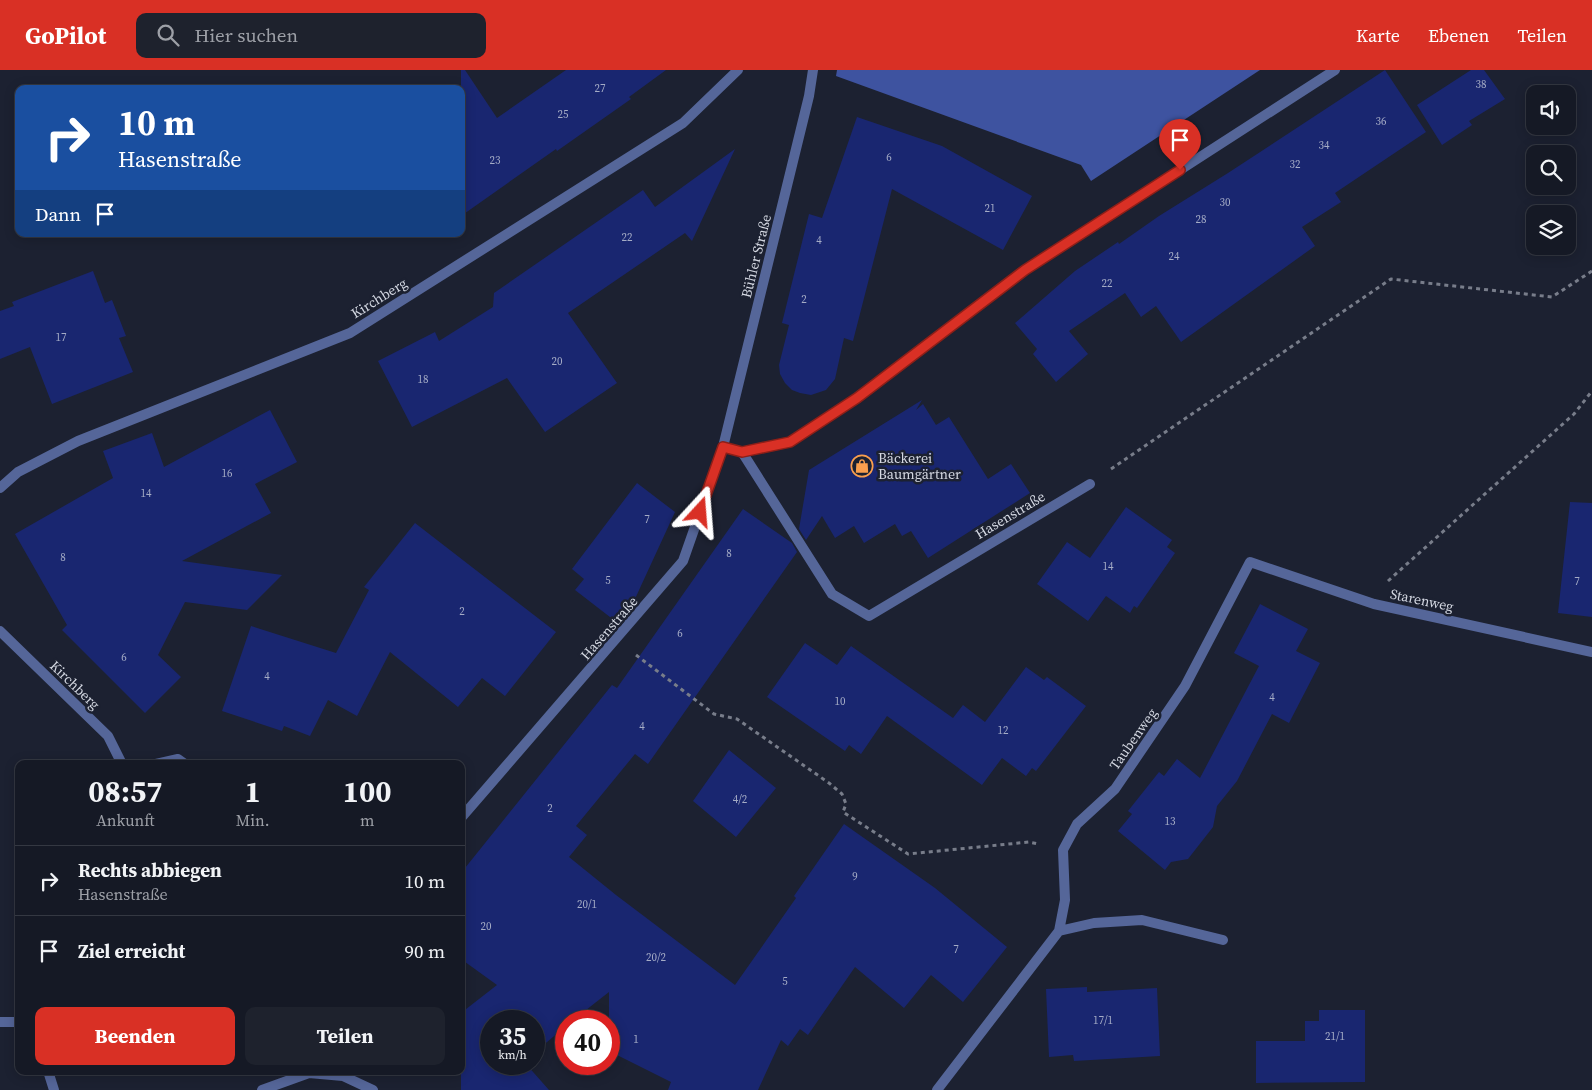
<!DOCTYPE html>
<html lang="de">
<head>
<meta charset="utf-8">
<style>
	:root { --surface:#151925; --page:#1e222d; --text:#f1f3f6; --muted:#9da0a7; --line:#343842; --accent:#d93025 }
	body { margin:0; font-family:"Source Serif 4",serif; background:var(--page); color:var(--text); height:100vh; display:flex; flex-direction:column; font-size:19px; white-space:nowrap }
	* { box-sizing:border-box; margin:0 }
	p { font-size:16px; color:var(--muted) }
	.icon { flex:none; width:28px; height:28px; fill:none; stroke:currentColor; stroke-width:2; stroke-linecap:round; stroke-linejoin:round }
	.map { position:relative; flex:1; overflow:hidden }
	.sheet { position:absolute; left:15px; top:690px; width:450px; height:315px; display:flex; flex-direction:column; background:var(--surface); border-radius:10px; box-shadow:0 2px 12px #0003,0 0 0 1px var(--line) }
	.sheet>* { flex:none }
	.banner { position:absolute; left:15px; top:15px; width:450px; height:152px; border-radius:10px; box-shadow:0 2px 12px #0003,0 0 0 1px var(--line); background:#1a4fa0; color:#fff; overflow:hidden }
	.controls { position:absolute; left:1526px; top:15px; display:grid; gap:10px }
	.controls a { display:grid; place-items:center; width:50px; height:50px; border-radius:10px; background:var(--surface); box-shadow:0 2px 12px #0003,0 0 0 1px var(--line); font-size:25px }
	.speed { position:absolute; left:480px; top:940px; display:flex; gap:10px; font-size:25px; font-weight:700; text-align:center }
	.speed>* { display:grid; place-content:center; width:65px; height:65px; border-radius:50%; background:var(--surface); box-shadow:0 2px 12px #0003,0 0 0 1px var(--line); line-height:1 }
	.speed small { font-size:12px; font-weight:400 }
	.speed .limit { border:8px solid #d22; background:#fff; color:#111 }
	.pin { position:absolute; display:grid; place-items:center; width:42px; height:42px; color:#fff; margin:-51px -21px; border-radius:50% 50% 50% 0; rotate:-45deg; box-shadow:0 0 5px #0007 }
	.pin .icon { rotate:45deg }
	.me { position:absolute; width:55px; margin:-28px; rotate:19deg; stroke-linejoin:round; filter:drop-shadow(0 0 4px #0008) }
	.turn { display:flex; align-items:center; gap:18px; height:105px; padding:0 20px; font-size:22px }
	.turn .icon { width:65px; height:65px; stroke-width:2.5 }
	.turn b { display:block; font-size:35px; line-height:42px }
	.then { display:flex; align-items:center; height:48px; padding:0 20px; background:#0003; gap:10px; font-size:19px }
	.eta { display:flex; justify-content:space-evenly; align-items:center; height:85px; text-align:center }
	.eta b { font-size:30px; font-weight:700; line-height:35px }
	.button { display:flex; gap:10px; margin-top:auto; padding:10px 20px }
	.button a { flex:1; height:58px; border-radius:10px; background:var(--accent); color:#fff; font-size:20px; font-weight:700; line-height:58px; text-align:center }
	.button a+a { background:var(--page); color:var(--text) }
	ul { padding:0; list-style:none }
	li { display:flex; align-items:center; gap:15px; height:70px; padding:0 20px; border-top:1px solid var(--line) }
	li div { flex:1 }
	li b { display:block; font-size:19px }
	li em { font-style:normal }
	header { display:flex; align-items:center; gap:30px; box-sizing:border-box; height:70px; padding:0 25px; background:var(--accent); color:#fff }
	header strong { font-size:24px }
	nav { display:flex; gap:28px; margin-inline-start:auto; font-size:18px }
	.search { width:350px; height:45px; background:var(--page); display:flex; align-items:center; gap:12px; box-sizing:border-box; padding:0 18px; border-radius:10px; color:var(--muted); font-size:19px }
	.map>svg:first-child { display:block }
	.forest { fill:#3e53a0 }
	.building { fill:#192670 }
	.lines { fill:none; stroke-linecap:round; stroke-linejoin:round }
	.path { stroke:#787d8a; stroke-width:3; stroke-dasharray:4 4; stroke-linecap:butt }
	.service { stroke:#569; stroke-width:10 }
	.minor { stroke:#569; stroke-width:10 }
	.tertiary { stroke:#569; stroke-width:10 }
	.route-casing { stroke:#8d1f18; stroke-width:12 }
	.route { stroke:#d93025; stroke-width:9 }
	.labels { text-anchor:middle; stroke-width:5; stroke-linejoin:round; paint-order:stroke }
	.number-label { font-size:11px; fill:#a5acc6 }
	.street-label { font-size:14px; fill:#d4d8e2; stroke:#1c2131 }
	.poi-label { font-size:14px; fill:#d4d8e2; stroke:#1c2131; text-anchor:start }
</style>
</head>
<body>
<header>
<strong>GoPilot</strong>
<div class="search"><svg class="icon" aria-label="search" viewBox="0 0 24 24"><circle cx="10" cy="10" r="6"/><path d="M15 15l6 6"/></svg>Hier suchen</div>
<nav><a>Karte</a><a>Ebenen</a><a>Teilen</a></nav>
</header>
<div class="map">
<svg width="1592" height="1020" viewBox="0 0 1592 1020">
	<rect width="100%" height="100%" fill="#1c2131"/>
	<path class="forest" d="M837,0H1260L1091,111L1081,95L836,6Z"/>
	<path class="building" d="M461,0H465L497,48L566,0H666L629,27L631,29L557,81L556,79L461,146Z
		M1385,0L1426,62L1335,123L1341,132L1302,157L1315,176L1181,272L1156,236L1141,247L1125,223L1069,261L1088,284L1056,312L1033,284L1037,279L1015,253L1075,201L1118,172L1119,174L1159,146L1228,103Z
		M1471,0H1484L1505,29L1469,51L1472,55L1442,75L1417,35Z
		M857,47L942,76L1032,126L1003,180L892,119L853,271L844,268L835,309L826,320L811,325L800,323L792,320L785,313L780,304L779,295L789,255L782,253L809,144L822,148Z
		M735,79L692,171L685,163L568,243L617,313L545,362L507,308L412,357L378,291L435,262L439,271L493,237L494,223L643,120L655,137Z
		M93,201L105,233L112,230L126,266L119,268L133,302L52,334L30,277L0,289V241L14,236L12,232Z
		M922,330L916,340L923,334L936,355L949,347L988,409L1011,394L1030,423L928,488L911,461L902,466L895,454L864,473L854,456L835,468L822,446L806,470L799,459L809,400Z
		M270,340L297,392L255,414L271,443L182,491L282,505L247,540L185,532L158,585L181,607L145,643L62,560L67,555L15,464L113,408L103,381L152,363L164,397Z
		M637,413L675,442L628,544L619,554L575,520L584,509L572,499Z
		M1570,432L1592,433V547L1558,543Z
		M1126,437L1172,470L1167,477L1175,483L1137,538L1134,536L1130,543L1106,526L1088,551L1037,514L1067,472L1090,488Z
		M743,439L792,473L797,482L648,694L635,684L576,756L587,765L569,787L616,825L735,915L796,828L794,826L844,754L935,818L1007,877L963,932L931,905L904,938L855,897L808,965L800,959L788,976L781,970L758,1020H668L671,1012L609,981V922L572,951H566V956L534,983V951H491V994H526L549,1020H461V943L497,915L461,889V803L612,615L617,618Z
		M415,453L556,562L505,626L482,608L458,637L390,582L357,646L328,630L310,666L284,656L282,661L222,641L251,556L336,583L369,520L364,517Z
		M1260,534L1308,559L1296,581L1320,593L1289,653L1272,644L1237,711L1217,736L1213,757L1188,789L1171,792L1165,800L1118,761L1132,744L1128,741L1159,702L1164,706L1177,689L1200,708L1259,596L1234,583Z
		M805,573L837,595L851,576L953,648L963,635L985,652L1026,597L1044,610L1047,607L1086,636L1036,701L1032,698L1026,706L1002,688L982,715L887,646L861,684L849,675L845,681L767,627Z
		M729,680L776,718L736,767L693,731Z
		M1087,917V922L1157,918L1160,986L1074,991L1073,985L1049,987L1046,919Z
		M1319,940H1365V1012L1256,1013V971H1305V951H1319Z"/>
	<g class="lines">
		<path class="path" d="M1111,399L1391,209L1552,227L1592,201
			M1388,511L1574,344L1592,321
			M636,585L714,644L737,649L829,713L842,724L846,734L843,742L908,784L1029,772L1038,774"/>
		<path class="service" d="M742,382L832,524L869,546L1090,414
			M156,694L178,689L185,694
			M0,952H19"/>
		<path class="minor" d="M723,377L742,382L790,372L857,328L1025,200L1335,0
			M0,418L18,402L78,371L350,263L683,53L738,0
			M0,561L108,666L122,694
			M1059,861L1094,853L1142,850L1223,870
			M48,1001L54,1020
			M937,1020L1059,861L1065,830L1063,780L1077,754L1115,719L1185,616L1250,492L1374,534L1592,582"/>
		<path class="tertiary" d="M461,748L683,491L723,377L809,26L813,0
			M262,1020L309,1003L343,1006L373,1020"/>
	</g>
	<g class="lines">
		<g class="route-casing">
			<path id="route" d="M700,442L723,377L742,382L790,372L857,328L1025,200L1180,100"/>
		</g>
		<use href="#route" class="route"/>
	</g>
	<defs>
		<g id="shop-ring" transform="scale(1.125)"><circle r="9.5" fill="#1c2131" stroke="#fa9f4e" stroke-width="1.5"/><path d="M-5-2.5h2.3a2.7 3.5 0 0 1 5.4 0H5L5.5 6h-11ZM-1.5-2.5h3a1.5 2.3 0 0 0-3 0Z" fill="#fa9f4e"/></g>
	</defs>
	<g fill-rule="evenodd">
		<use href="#shop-ring" x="862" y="396"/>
	</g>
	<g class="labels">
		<g class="number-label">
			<text x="1481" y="18">38</text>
			<text x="600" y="22">27</text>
			<text x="563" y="48">25</text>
			<text x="1381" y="55">36</text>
			<text x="1324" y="79">34</text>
			<text x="889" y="91">6</text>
			<text x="495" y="94">23</text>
			<text x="1295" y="98">32</text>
			<text x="1225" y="136">30</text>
			<text x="990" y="142">21</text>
			<text x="1201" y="153">28</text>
			<text x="627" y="171">22</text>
			<text x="819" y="174">4</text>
			<text x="1174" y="190">24</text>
			<text x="1107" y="217">22</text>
			<text x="804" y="233">2</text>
			<text x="61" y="271">17</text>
			<text x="557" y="295">20</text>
			<text x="423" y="313">18</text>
			<text x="227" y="407">16</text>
			<text x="146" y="427">14</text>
			<text x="647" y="453">7</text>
			<text x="729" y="487">8</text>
			<text x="63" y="491">8</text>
			<text x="1108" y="500">14</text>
			<text x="608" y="514">5</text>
			<text x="1577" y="515">7</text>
			<text x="462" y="545">2</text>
			<text x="680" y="567">6</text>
			<text x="124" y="591">6</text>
			<text x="267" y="610">4</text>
			<text x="1272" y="631">4</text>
			<text x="840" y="635">10</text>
			<text x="642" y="660">4</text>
			<text x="1003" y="664">12</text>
			<text x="740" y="733">4/2</text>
			<text x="550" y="742">2</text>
			<text x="1170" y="755">13</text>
			<text x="855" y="810">9</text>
			<text x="587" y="838">20/1</text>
			<text x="486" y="860">20</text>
			<text x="956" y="883">7</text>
			<text x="656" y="891">20/2</text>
			<text x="785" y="915">5</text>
			<text x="1103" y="954">17/1</text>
			<text x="1335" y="970">21/1</text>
			<text x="636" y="973">1</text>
		</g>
		<g class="street-label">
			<text transform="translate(756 186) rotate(-76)" y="5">Bühler Straße</text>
			<text transform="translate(379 228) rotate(-32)" y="5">Kirchberg</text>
			<text transform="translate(1010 445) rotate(-31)" y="5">Hasenstraße</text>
			<text transform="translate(1422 530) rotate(12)" y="5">Starenweg</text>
			<text transform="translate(609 558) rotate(-49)" y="5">Hasenstraße</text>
			<text transform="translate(75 615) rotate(44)" y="5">Kirchberg</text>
			<text transform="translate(1133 669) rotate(-55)" y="5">Taubenweg</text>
		</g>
		<g class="poi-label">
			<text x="878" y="393">Bäckerei<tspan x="878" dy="16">Baumgärtner</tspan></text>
		</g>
	</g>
</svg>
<div class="controls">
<a><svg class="icon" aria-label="sound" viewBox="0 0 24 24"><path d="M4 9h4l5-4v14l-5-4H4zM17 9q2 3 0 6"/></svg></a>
<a><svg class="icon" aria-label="search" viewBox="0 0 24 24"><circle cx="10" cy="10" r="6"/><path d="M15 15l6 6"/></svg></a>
<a><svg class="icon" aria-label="layers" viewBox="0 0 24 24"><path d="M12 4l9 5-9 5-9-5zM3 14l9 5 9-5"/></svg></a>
</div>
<div class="speed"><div>35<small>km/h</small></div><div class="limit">40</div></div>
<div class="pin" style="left:1180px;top:100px;background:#d93025"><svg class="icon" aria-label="arrive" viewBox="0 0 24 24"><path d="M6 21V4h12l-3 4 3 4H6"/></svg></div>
<svg class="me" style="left:700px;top:442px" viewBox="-20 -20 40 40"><path d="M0-17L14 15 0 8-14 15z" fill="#d93025" stroke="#fff" stroke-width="4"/></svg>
<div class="banner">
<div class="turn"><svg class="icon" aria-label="right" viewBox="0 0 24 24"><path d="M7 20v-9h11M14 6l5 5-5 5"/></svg><div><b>10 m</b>Hasenstraße</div></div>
<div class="then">Dann<svg class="icon" aria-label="arrive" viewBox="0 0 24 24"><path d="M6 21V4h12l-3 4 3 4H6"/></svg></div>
</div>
<section class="sheet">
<div class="eta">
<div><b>08:57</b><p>Ankunft</p></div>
<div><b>1</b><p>Min.</p></div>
<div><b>100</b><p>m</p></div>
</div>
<ul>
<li><svg class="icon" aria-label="right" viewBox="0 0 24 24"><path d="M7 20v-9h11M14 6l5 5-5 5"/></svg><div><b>Rechts abbiegen</b><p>Hasenstraße</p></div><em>10 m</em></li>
<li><svg class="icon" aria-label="arrive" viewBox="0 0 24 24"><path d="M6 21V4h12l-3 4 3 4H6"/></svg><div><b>Ziel erreicht</b></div><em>90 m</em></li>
</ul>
<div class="button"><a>Beenden</a><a>Teilen</a></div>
</section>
</div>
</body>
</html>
